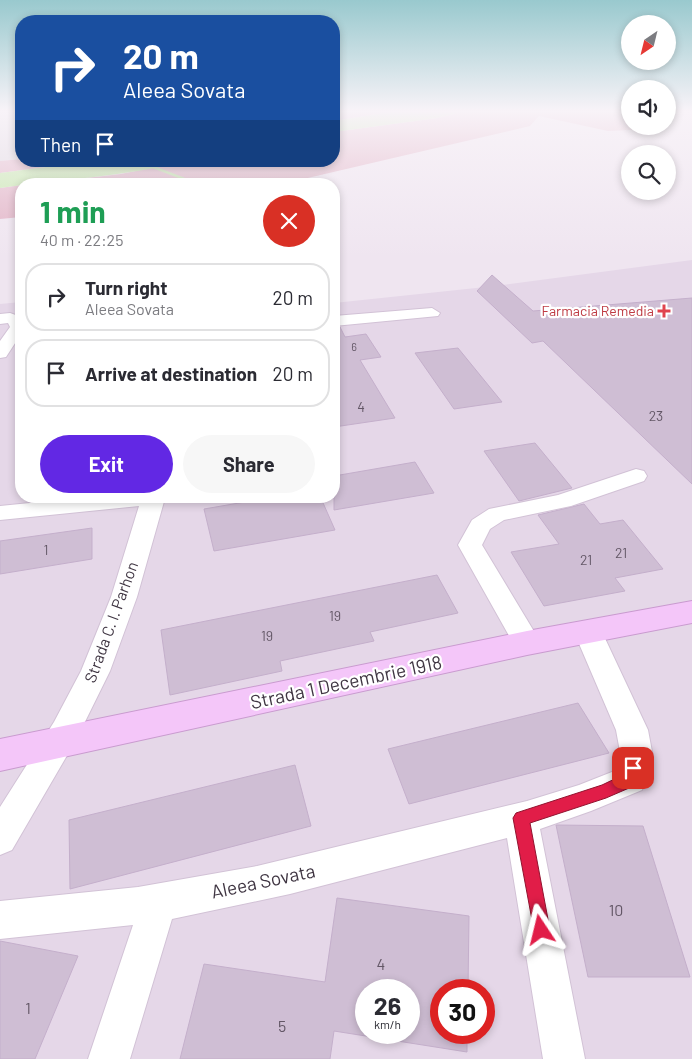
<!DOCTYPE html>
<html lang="en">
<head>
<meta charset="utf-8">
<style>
	:root { --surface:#fff; --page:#f7f7f7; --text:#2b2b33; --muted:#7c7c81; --line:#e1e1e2; --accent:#6228e4 }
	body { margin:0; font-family:Barlow,sans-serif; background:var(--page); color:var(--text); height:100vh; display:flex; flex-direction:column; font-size:19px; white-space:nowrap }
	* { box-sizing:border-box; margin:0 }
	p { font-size:16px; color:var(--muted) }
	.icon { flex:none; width:28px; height:28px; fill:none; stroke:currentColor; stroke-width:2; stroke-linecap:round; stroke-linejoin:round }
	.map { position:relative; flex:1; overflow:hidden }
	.sheet { position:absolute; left:15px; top:178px; width:325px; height:325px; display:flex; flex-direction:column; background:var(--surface); border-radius:20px; box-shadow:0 2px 8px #0003 }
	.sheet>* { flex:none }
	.hud { position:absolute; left:15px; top:15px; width:325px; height:152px; border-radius:20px; box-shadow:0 2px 8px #0003; background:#1a4fa0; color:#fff; overflow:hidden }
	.needle { width:32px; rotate:215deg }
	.controls { position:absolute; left:621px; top:15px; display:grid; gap:10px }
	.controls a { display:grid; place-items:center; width:55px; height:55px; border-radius:50%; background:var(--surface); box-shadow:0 2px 8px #0003; font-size:25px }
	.speed { position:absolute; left:355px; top:979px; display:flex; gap:10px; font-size:25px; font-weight:700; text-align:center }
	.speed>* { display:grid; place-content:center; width:65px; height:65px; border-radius:50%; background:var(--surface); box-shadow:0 2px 8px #0003; line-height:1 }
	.speed small { font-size:12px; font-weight:400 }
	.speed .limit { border:8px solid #d22; background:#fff; color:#111 }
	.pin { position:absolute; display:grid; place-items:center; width:42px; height:42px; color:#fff; margin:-21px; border-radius:10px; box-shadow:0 2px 8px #0006 }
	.me { position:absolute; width:55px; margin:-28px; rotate:350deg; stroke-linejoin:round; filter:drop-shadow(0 0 4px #0008) }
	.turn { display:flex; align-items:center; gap:18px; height:105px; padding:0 25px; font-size:22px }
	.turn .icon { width:65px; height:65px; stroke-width:2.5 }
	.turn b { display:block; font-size:35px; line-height:42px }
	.then { display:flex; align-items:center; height:48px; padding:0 25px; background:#0003; gap:10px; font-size:19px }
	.round { display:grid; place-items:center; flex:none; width:52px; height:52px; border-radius:26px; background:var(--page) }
	.summary { display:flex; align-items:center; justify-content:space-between; height:85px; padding:0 25px }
	h1 { font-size:30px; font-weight:700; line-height:38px; color:#1e9e55 }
	.primary-button { display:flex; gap:10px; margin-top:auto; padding:10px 25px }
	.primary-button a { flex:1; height:58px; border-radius:30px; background:var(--accent); color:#fff; font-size:20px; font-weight:700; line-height:58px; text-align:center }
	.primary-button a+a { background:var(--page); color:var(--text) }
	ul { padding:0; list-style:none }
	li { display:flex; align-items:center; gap:15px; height:68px; margin:0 10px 8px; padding:0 15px; border:2px solid var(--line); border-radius:20px }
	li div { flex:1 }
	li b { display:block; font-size:19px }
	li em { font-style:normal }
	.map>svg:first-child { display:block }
	.residential { fill:#e5d7e8; fill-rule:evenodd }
	.industrial { fill:#ddd7df }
	.green { fill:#e1b1c4 }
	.water { fill:#c2e8a6 }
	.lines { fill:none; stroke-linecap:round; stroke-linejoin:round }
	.stream { fill:#c2e8a6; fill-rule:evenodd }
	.building { fill:#cfbed4; stroke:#c4afcb; fill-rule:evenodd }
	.minor-casing { stroke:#d2c2d6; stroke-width:2 }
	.secondary-casing { stroke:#c99bcf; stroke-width:2 }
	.minor { fill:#fff; fill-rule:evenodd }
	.secondary { fill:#f4c6f9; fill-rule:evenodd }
	.route { fill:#e11d48; stroke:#92132f }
	.health-dot { fill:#e0444e; stroke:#fff; stroke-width:2 }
	.labels { text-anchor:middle; stroke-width:4.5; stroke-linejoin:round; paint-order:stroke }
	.far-number-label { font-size:11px; fill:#635766 }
	.far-health-label { font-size:14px; fill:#be3a42; stroke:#fff; text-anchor:end }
	.number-label { font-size:14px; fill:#635766 }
	.street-label { font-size:16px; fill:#3f3542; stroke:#fff }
	.near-number-label { font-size:16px; fill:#635766 }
	.near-street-label { font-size:19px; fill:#3f3542; stroke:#fff }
</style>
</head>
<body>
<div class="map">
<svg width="692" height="1059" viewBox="0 0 692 1059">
	<rect width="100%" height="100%" fill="#efe5f0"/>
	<path class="residential" d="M692,260V1059H0V304L21,302V496H334V303L495,286ZM366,990H409V1032H366ZM441,990H484V1032H441Z"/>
	<path class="industrial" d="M0,110H21V159L0,161Z"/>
	<path class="green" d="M334,110H401L334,121Z
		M470,110H614L630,119V126H644L649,129L608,131L539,116L530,126L282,184H34L121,174L185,161H334V132L437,118Z
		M21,159V161H92L0,173V161Z
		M21,185V217L0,219V188Z"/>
	<path class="water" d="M401,110H470L437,118L334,132V121Z
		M92,161H185C125,177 59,179 0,188V173Z"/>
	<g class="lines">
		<path class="stream" d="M134,161H141L201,184H194Z"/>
	</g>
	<path class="building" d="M492,275L533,311L692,298V484L543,341L532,343L477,291Z
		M340,327L345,337L366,334L381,357L360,360L395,418L334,427V328Z
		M458,348L502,402L454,409L415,353Z
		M535,443L572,488L519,501L484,451Z
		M415,462L434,493L334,510V476Z
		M280,496H320L335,530L214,551L204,509Z
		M584,504L600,524L623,520L663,569L615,578L625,591L544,606L511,552L559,544L538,515Z
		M92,528V559L0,574V541Z
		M437,575L458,613L370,632L374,641L280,661L282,671L170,695L161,630Z
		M578,703L609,753L409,804L388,749Z
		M295,765L311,826L70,889L69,820Z
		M556,825L643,826L690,977H588Z
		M337,898L469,916L468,990H441V1032H467V1052L334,1031L330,1059H180L204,964L325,982ZM366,990H409V1032H366Z
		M0,941L78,956L35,1059H0Z"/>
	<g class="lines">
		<g class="minor-casing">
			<path id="minor" d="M432,308L440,313L438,316L334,326V316Z
				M10,313L21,317V334L6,357L0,358V341L10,327L8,323L0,324V314Z
				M636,469L644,471L647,476L644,481L571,506L504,520L490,529L482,545L541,643L537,650L527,654L517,650L458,545L472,520L489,509L558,495Z
				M100,496L165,498L137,597L110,671L76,740L12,850L0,855V807L54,722L81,671L111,597L139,506L0,520V506Z
				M588,622L598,625L602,632L648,730L653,757L642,790L591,811L540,829L585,1059H543L507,838L290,894L172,919L130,1059H88L133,925L0,939V901L138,887L257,866L527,801L579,785L617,770L621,757L616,730L574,632L578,625Z"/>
		</g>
		<g class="secondary-casing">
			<path id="secondary" d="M692,601V623L527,655L0,771V739L527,631Z"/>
		</g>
		<use href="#minor" class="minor"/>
		<use href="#secondary" class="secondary"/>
	</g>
	<linearGradient id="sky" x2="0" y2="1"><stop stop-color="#99c9ce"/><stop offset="0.43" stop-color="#f8f3f8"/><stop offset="1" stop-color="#f8f3f8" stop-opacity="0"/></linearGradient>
	<rect width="692" height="258" fill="url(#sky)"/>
	<path class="route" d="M633,761L639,763L641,768L636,785L606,798L530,823L550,930L548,936L541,939L535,936L513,818L516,813L602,785L623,775L628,763Z"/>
	<path class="health-dot" d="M661.5 303.5h5v5h5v5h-5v5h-5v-5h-5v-5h5z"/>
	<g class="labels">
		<g class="far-number-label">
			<text x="354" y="351">6</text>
		</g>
		<g class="far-health-label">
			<text x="654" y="316">Farmacia Remedia</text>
		</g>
		<g class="number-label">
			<text x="361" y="412">4</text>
			<text x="656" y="421">23</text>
			<text x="46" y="555">1</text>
			<text x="621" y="558">21</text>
			<text x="586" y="565">21</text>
			<text x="335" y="621">19</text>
			<text x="267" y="641">19</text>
		</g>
		<g class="street-label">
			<text transform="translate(111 622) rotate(-70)" y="6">Strada C. I. Parhon</text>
		</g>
		<g class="near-number-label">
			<text x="616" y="916">10</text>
			<text x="381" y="970">4</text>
			<text x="28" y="1014">1</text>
			<text x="282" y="1032">5</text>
		</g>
		<g class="near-street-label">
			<text transform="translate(346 682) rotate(-12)" y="7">Strada 1 Decembrie 1918</text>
			<text transform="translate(263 881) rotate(-12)" y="7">Aleea Sovata</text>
		</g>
	</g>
</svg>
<div class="controls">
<a><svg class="needle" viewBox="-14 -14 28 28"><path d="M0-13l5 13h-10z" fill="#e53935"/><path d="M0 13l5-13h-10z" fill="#7c7c81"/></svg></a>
<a><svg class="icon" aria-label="sound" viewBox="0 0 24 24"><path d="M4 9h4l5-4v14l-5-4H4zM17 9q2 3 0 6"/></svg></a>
<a><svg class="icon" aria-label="search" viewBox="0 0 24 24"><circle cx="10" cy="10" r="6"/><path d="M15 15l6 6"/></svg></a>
</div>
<div class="speed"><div>26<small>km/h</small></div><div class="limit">30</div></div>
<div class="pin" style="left:633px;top:768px;background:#d93025"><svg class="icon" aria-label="arrive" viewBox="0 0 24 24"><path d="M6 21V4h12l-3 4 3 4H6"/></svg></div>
<svg class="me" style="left:541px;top:930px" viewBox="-20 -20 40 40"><path d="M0-17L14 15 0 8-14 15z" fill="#e11d48" stroke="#fff" stroke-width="4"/></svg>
<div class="hud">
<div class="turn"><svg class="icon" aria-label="right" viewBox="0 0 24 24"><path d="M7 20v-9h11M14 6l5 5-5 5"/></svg><div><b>20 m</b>Aleea Sovata</div></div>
<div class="then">Then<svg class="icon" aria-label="arrive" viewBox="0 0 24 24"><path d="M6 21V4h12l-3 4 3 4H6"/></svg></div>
</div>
<section class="sheet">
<div class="summary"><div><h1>1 min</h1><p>40 m · 22:25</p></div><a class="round" style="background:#d93025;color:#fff"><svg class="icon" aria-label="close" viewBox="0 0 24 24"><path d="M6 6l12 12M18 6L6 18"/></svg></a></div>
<ul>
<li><svg class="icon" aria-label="right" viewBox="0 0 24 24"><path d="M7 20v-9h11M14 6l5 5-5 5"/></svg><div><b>Turn right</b><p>Aleea Sovata</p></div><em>20 m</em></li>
<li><svg class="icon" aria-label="arrive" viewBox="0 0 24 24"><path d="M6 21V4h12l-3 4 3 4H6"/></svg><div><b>Arrive at destination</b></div><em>20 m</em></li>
</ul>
<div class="primary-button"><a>Exit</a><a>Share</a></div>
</section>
</div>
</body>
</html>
